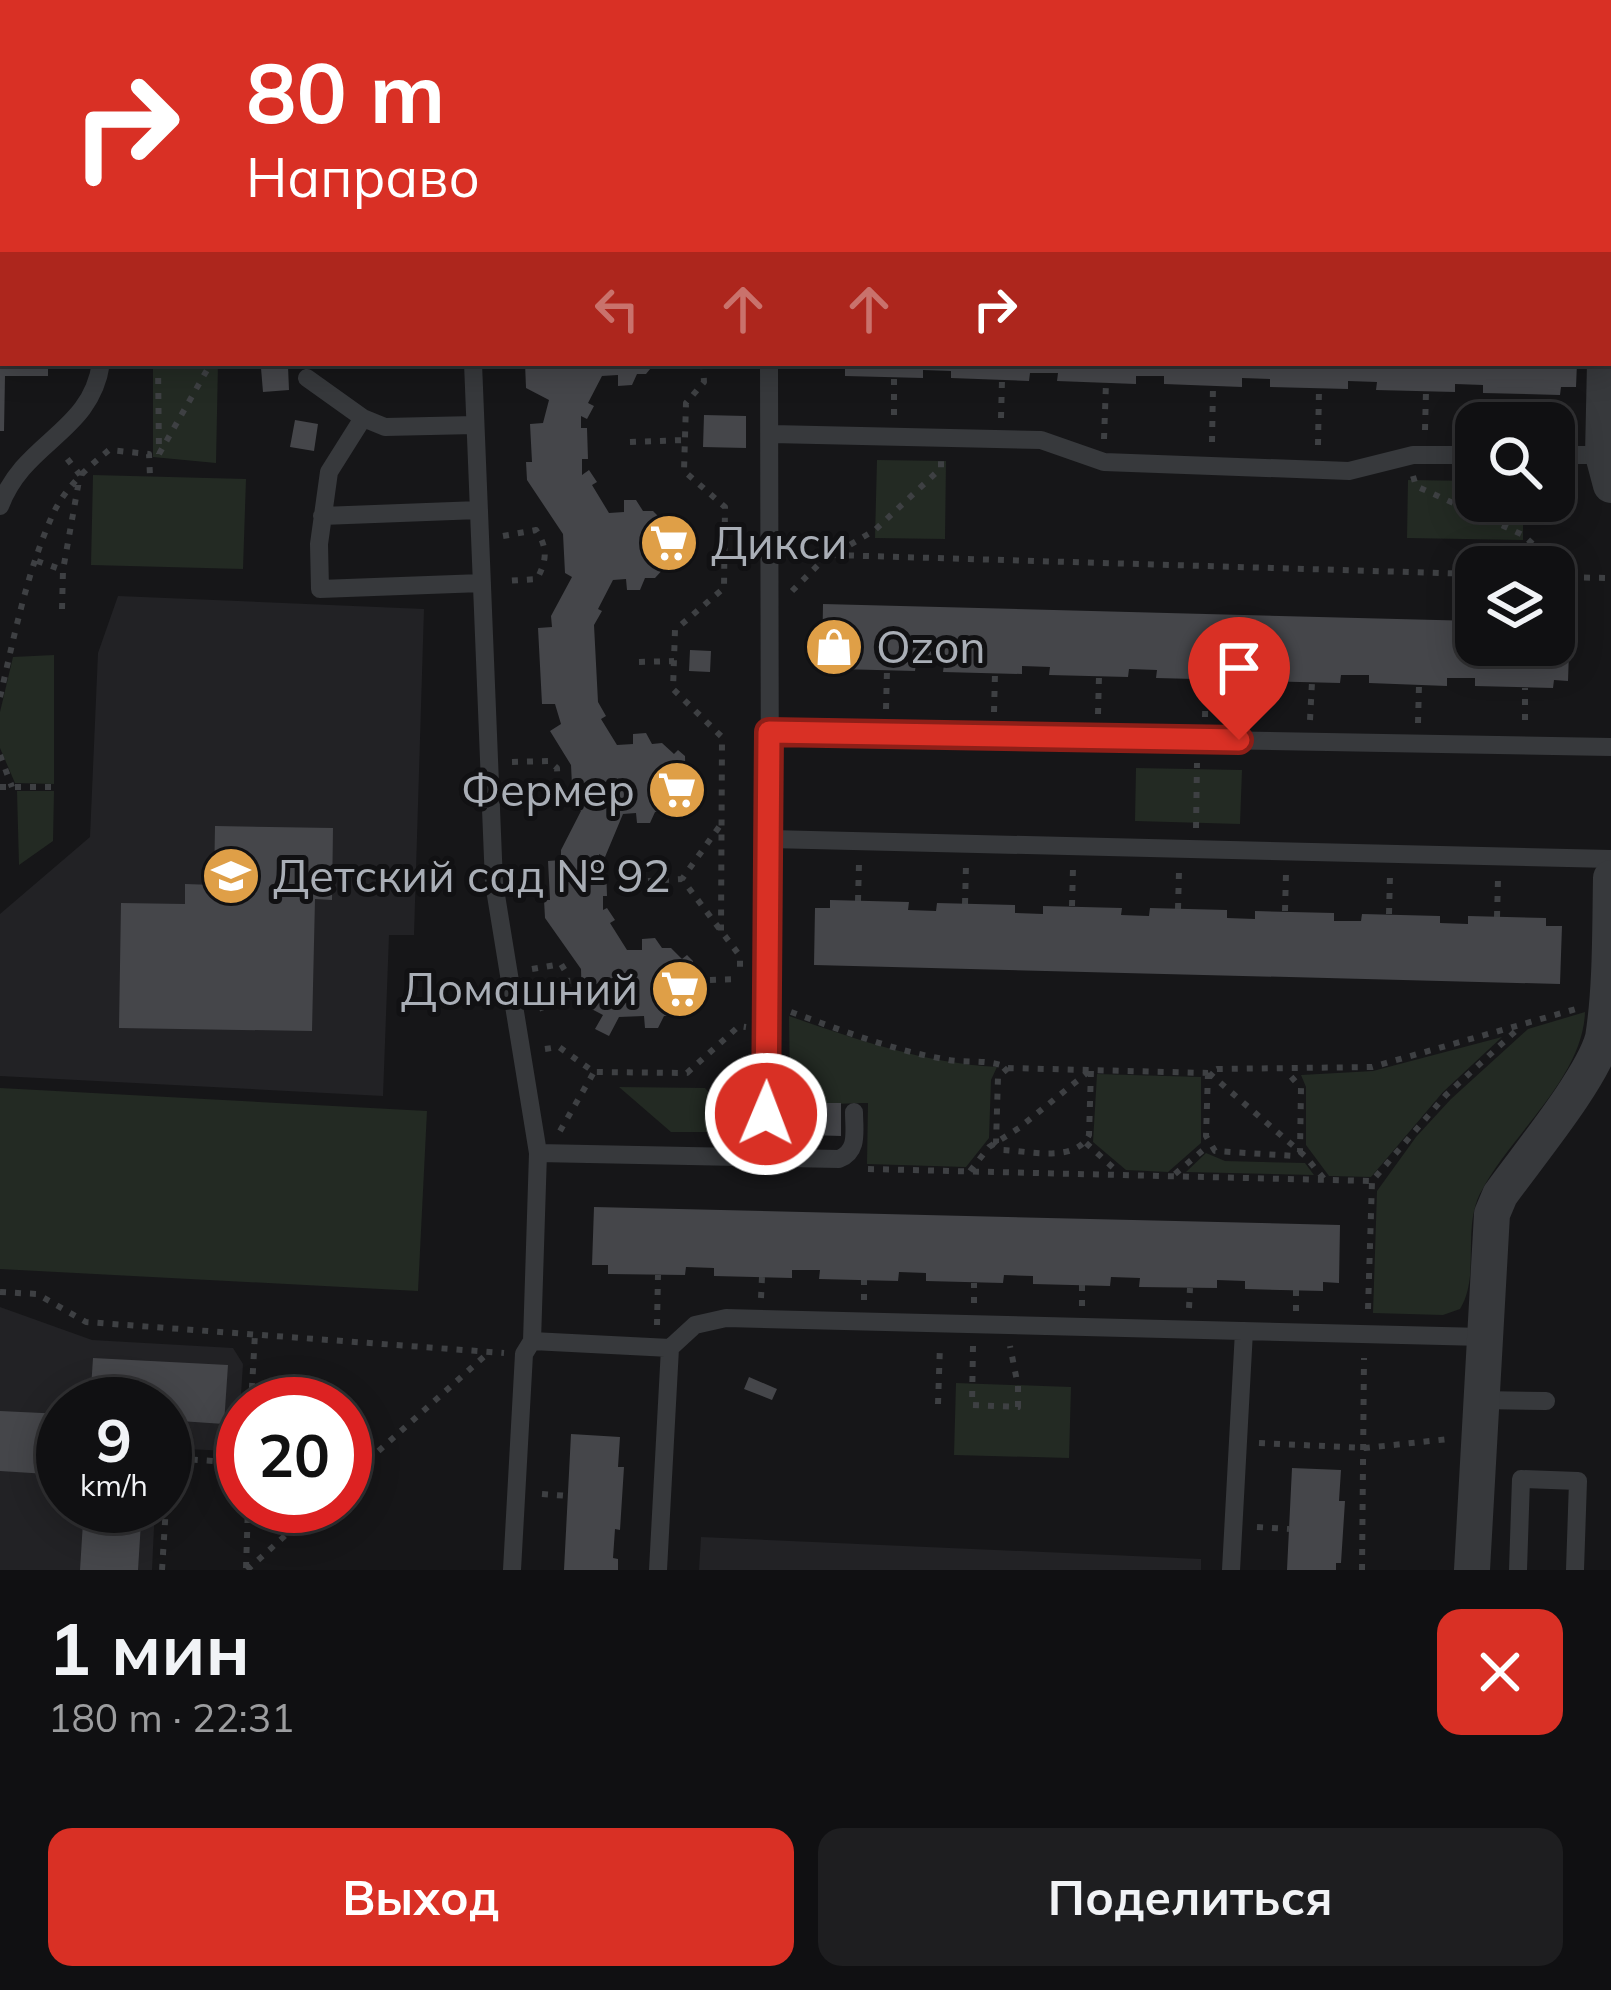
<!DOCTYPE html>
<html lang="ru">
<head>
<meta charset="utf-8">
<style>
	:root { --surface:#101012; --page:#1e1e20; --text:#f1f3f6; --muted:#9c9d9f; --line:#303032; --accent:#d93025 }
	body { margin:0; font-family:Mulish,sans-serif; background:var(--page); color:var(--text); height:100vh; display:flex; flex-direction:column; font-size:45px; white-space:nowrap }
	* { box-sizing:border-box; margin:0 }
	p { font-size:39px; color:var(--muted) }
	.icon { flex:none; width:66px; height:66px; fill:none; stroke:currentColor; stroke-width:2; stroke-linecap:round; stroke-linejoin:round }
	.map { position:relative; height:1570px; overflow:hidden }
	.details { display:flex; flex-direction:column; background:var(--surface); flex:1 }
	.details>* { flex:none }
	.top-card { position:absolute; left:0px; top:0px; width:1611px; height:366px; box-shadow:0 6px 30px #0003,0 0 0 3px var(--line); background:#d93025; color:#fff; overflow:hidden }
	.controls { position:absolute; left:1455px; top:402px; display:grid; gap:24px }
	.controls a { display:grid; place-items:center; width:120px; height:120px; border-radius:24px; background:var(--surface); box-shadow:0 6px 30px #0003,0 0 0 3px var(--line); font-size:60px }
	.speed { position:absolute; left:36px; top:1377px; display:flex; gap:24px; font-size:60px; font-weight:700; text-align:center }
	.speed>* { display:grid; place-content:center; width:156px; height:156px; border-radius:50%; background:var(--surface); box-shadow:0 6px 30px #0003,0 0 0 3px var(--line); line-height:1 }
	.speed small { font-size:30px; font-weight:400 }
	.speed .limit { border:18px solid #d22; background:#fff; color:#111 }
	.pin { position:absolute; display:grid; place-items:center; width:102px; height:102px; color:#fff; margin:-123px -51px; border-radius:50% 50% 50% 0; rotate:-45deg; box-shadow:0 0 12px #0007 }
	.pin .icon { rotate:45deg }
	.me { position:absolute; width:132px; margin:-66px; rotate:1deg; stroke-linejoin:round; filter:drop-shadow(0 0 9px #0008) }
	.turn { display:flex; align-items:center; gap:42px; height:252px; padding:0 48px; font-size:54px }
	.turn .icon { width:156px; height:156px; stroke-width:2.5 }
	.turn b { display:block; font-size:84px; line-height:102px }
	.lanes { display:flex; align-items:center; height:114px; padding:0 48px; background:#0003; justify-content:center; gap:60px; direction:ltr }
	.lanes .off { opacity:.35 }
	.round { display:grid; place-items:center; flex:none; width:126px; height:126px; border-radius:24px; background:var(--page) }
	.headline { display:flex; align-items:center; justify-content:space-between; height:204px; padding:0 48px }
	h1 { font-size:72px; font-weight:700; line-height:90px }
	.cta { display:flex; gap:24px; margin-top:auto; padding:24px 48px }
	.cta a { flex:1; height:138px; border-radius:24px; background:var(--accent); color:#fff; font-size:48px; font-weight:700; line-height:138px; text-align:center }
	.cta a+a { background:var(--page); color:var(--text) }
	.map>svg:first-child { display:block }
	.built { fill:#222225 }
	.green { fill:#232a23 }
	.building { fill:#45464a }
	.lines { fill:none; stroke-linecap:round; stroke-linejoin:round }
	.path { stroke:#3e4043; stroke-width:6; stroke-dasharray:6 9; stroke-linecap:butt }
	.lane { stroke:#37393c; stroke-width:18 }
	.street { stroke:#37393c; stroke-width:36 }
	.route-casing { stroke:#8d1f18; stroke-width:30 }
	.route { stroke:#d93025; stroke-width:21 }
	.labels { text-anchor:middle; stroke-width:10; stroke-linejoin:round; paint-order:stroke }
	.poi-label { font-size:45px; fill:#a9aeb6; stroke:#111113; text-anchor:start }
</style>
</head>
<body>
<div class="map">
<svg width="1611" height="1570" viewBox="0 0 1611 1570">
	<rect width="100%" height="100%" fill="#161618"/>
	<path class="built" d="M118,596L424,609L414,935H389L383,1096L0,1076V914L90,837L98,653Z
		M0,1307L92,1340L233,1348L243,1364L238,1439L229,1451L165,1448V1404H63V1506H155L152,1570H0Z
		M701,1537L1201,1559V1570H699Z"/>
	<path class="green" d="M153,363H218L216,463L153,457Z
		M877,460L946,461L945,539L875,538Z
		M93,475L246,479L243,569L91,565Z
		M1408,480L1476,481V501H1523V540L1407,538Z
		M54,655V784L15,783L0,748V712L13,657Z
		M1136,768L1242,770L1240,824L1135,821Z
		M17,791H54L53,841L19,865Z
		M1585,1012C1583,1077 1512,1134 1482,1190C1461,1226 1481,1275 1460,1309L1443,1315L1373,1313L1377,1191L1416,1137L1451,1099L1528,1029Z
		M789,1016C858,1040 924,1063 997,1067L991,1080L989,1138L966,1167L867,1164L868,1103C845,1102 805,1110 790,1091Z
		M1502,1037L1443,1092L1371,1177L1329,1176L1306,1145V1087L1301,1075L1373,1071Z
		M1097,1074L1201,1077V1143L1168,1172L1126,1170L1093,1142Z
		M619,1087L705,1088L726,1112L735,1113L730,1128L724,1132H671Z
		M0,1088L427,1111L418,1291L0,1269Z
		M1206,1153L1225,1161L1305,1163L1314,1175L1186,1172Z
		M956,1383L1071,1387L1069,1458L954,1455Z"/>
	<path class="building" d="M0,363H48V376H5L4,431H0Z
		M525,363H655L646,374H637L632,385L618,386V375L602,376L588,403L594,406L587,419L581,416V428H587L588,459H582V475L589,470L597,482L592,485L609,513L624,512V500H636L643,511H653L664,522L668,517L675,523L677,564L671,570L666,566L655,578H645L640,590H627L626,579L613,580L598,609L602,611L594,625L598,702L606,716L601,719L617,745L633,744V734L646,733L652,744L662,743L674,754L678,750L685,756L686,797L681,804L676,800L665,812H655L650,823H637L636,813L623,814L605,857L599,854L600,866H606L607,896H603V910L607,908L615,920L610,923L627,950H642V939L655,938L662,948H671L682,959L687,955L693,961L695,1001L689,1008L684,1003L673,1016H664L658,1028H645L644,1016L619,1017L609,1036L595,1029L603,1015L582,1004L581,969L545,918L544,900H550L548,861L561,860V850L581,811L573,806L571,765L550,731L561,724L555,704H542L538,628L552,627L551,616L572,577L565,573L563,534L527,480L526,462H532L530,424L543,423L549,400L526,388Z
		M830,363H1577L1576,387H1561L1560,395L1483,393V385L1455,384V392L1376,390L1377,382L1348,381V389L1270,387V379L1242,378V387L1164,384V376H1136V384L1057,381L1058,373H1030L1029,381L951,378V371L923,370V378L845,376V368L830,367Z
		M288,366L289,390L263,392L261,368Z
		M704,415L746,416V448L703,447Z
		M295,420L318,424L314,451L290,447Z
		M823,604L1476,621V645H1554V623H1570L1568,681L1554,680L1553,688L1475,686V678H1447V686L1369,683V675H1341L1340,683L1262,681V673L1234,672V680L1156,678L1157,670L1129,669L1128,677L1049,675L1050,667L1022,666V674L943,672L944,664L916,663L915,671L838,669V661H822Z
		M690,650L711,651L710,672L689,671Z
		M215,826L333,828L332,900L315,899L312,1031L119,1028L121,903L185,904V884L214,885Z
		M830,900L909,902L908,910L936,911L937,903L1015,905V913L1043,914V906L1122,908L1121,915L1149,916L1150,908L1227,910V918L1255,919V911L1334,913V921H1361L1362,914L1440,916V923L1468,924V916L1546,918V926H1562L1560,984L814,965L815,908H830Z
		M810,1103H841V1136L809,1135Z
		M594,1207L1340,1225L1339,1283L1323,1282V1291L1245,1289V1281L1217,1280V1288L1139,1287L1140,1278L1111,1277L1110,1286L1033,1284V1276L1004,1275L1003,1283L926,1281V1273L899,1272L898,1281L819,1279L820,1270H792V1278L714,1276V1268L686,1267L685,1275L608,1274V1265H592Z
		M93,1358L228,1365L224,1424L165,1420V1404H90Z
		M749,1377L777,1389L772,1400L744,1389Z
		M0,1411L63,1414V1475L0,1471Z
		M571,1434L620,1437L618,1467H624L620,1530L615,1529L613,1558L618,1559V1570H564Z
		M1292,1468L1341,1470L1339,1501H1345L1341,1563H1336V1570H1287Z
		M84,1506H142L138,1570H80Z"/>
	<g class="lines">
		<path class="path" d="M1608,309L1611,306
			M158,363L159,454
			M703,363L704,382L686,403L684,471L725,507L724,588L675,630L673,689L722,737L721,931
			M894,415V377
			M1001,418L1002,380
			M1532,423L1533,394
			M1425,430L1426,391
			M1104,439L1106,383
			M630,442L685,440
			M1212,442L1213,386
			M1318,445L1319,388
			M159,454L211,363
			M1413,476L1416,486L1523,535L1569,577
			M503,536L536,530C548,548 547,560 537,579L505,581
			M833,555L1476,574
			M37,561L63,570
			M1554,577L1611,578
			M792,591L821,562L875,530L941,468V460
			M62,609L63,570L80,475L65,456
			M639,662L674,661
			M0,697C14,637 27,571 53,514C65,488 87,468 109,450L149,454L150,476
			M886,709L887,670
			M994,712L995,673
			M1098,714L1099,676
			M1205,717L1206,679
			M1310,720L1312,682
			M1525,720V688
			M1418,723L1419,685
			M0,755L12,787
			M512,762L549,761L557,768L558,795L551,803L514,804
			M0,787H51
			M719,827L682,879L740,956V969
			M1196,828L1197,763
			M648,881L682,879
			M858,901L859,863
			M965,904L966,865
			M1072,906L1073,868
			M1178,909L1179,871
			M1285,911L1286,873
			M1389,914L1390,876
			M1497,917L1498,879
			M532,969L561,964L567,974L568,998L538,1009
			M710,980L740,979
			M791,1012C841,1030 891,1050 944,1059C965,1064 988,1058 1008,1068L1208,1073L1217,1069L1372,1067L1576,1009
			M545,1049L559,1047L594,1072L687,1073L739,1026L746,1027
			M1008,1068L998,1077L996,1143L1003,1150C1030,1151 1075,1163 1089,1135L1091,1070
			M1208,1073L1206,1136L1215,1151L1295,1156L1300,1152L1301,1088L1287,1072
			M1209,1073L1305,1156L1325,1180
			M560,1131L594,1072
			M1086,1143L1119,1173
			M868,1169L1372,1181L1446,1095L1520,1027
			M970,1171L989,1147L1019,1128L1088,1072
			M1175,1174L1209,1145
			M0,1292L37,1294L86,1322L504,1353
			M761,1298L762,1277
			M864,1300V1280
			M974,1303V1283
			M1082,1306V1285
			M1189,1308L1190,1288
			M1368,1309L1372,1181
			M1296,1311V1290
			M657,1325L658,1275
			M973,1346L972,1405L1018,1407V1386L1010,1346
			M251,1404L255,1334
			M938,1404L940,1345
			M1259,1443L1365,1448L1449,1439
			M345,1481L489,1352
			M542,1494L568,1496
			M1257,1527L1289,1529
			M246,1568L248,1506
			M162,1570L169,1458L243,1463
			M247,1570L318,1506
			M1362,1570L1364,1358"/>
		<path class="lane" d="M0,75L3,77
			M473,363L494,883L538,1153L532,1341L524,1354L512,1570
			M307,378L363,418L385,427L475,425
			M363,418L329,472L319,544L320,589L482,583
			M772,434L1041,440L1104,462L1349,471L1413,455H1476
			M1554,455H1603
			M0,506C25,440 91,433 101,363
			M322,516L479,510
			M769,732L1611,747
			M770,839L1611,859
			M538,1153L839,1159C859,1151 854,1131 854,1112
			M765,1158L770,839L769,363
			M532,1341L670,1348L695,1325L726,1318L1483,1337
			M1480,1400L1546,1401
			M658,1570L670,1348
			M1231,1570L1244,1331
			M1518,1570L1521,1479L1578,1481L1575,1570"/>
		<path class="street" d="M1605,363L1603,455L1611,485
			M1472,1570L1492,1214L1500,1195C1527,1157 1592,1079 1603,1038C1611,988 1610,929 1611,878"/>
	</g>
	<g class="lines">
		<g class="route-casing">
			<path id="route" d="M766,1114L769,732L1239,740"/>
		</g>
		<use href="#route" class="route"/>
	</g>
	<defs>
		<g id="supermarket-disc" transform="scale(3)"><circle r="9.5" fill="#df9f47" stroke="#111113"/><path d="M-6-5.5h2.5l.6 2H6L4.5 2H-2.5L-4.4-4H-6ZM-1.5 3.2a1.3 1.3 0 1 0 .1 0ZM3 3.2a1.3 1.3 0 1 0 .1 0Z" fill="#fff"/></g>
		<g id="shop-disc" transform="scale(3)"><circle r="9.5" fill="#df9f47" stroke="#111113"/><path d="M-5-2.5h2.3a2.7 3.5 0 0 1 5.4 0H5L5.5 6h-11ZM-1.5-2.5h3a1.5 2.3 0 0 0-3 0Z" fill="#fff"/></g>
		<g id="school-disc" transform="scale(3)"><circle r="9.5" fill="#df9f47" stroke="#111113"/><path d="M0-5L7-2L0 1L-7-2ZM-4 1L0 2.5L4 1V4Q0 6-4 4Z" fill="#fff"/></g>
	</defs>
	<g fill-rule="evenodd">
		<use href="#supermarket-disc" x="669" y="543"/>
		<use href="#shop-disc" x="834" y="647"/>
		<use href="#supermarket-disc" x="677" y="790"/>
		<use href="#school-disc" x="231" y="876"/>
		<use href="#supermarket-disc" x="680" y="989"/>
	</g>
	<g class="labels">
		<g class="poi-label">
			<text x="711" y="559">Дикси</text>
			<text x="876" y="663">Ozon</text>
			<text x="635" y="806" text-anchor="end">Фермер</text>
			<text x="273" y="892">Детский сад № 92</text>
			<text x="638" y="1005" text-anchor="end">Домашний</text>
		</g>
	</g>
</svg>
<div class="controls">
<a><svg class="icon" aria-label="search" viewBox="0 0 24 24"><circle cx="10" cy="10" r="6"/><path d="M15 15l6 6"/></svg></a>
<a><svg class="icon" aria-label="layers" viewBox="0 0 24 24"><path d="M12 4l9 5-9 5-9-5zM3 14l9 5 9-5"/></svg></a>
</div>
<div class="speed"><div>9<small>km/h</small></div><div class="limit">20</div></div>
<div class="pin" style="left:1239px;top:740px;background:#d93025"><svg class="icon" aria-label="arrive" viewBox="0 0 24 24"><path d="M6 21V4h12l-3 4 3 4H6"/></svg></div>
<svg class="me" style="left:766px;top:1114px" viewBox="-20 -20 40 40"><circle r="17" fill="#d93025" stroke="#fff" stroke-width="3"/><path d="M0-11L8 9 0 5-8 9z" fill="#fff"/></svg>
<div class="top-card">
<div class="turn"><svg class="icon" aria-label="right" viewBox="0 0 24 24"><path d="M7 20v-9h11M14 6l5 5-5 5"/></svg><div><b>80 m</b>Направо</div></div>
<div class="lanes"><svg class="icon off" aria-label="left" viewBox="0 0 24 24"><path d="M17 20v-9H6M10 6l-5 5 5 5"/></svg><svg class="icon off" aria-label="ahead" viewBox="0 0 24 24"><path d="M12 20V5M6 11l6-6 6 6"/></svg><svg class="icon off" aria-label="ahead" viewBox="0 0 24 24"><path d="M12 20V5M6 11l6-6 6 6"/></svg><svg class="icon" aria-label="right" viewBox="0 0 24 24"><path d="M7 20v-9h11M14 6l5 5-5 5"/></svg></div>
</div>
</div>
<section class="details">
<div class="headline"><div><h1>1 мин</h1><p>180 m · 22:31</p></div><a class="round" style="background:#d93025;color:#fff"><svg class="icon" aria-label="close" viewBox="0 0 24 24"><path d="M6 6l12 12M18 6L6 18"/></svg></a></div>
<div class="cta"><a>Выход</a><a>Поделиться</a></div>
</section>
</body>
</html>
